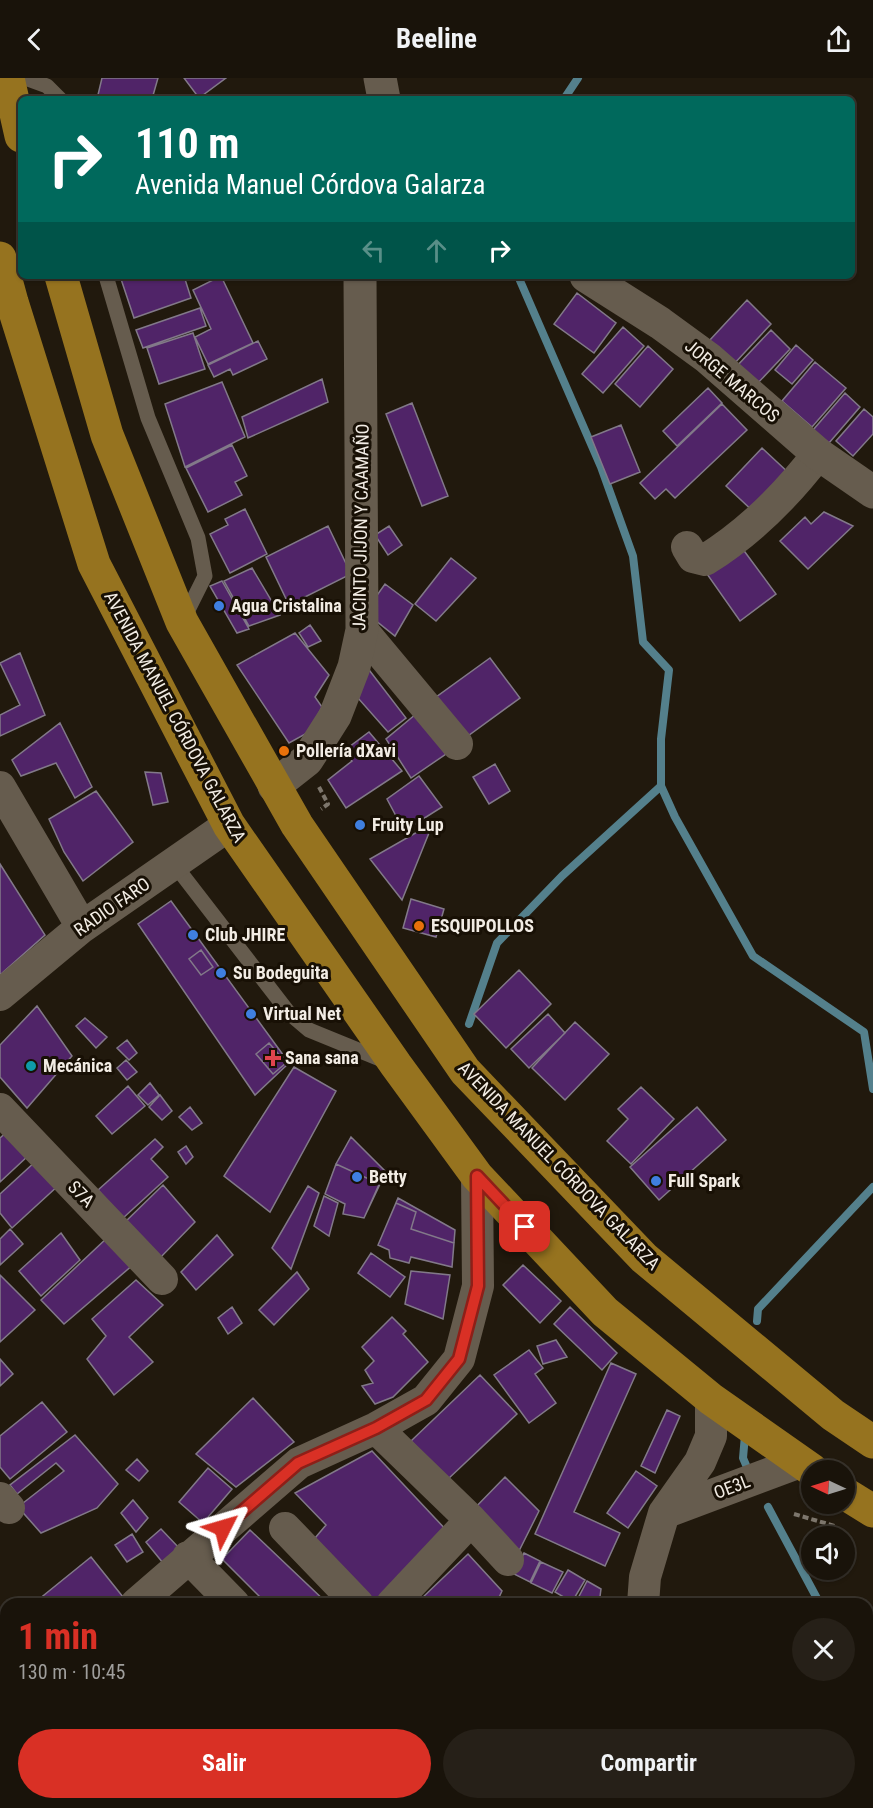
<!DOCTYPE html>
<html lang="es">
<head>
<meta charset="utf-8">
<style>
	:root { --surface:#19130a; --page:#262018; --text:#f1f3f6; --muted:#9f9e9c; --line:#37322b; --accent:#d93025 }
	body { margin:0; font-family:"Roboto Condensed",sans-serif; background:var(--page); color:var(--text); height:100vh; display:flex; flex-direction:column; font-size:22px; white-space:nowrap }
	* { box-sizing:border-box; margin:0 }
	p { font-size:20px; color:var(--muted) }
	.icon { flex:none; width:33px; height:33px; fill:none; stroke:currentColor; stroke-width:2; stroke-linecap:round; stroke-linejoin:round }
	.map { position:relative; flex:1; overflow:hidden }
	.panel { position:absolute; left:0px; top:1520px; width:873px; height:212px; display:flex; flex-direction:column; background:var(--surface); border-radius:18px 18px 0 0; box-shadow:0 2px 4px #0004,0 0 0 2px var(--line) }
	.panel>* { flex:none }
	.hud { position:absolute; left:18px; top:18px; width:837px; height:183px; border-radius:9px; box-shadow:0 2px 4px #0004,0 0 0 2px var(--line); background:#00695c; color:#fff; overflow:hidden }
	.needle { width:39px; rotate:274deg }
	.buttons { position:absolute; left:801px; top:1382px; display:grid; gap:12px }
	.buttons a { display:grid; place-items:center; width:54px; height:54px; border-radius:50%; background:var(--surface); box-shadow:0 2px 4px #0004,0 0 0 2px var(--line); font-size:30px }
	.pin { position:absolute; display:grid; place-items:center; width:51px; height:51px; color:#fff; margin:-26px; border-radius:12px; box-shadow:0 3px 9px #0006 }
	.me { position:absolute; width:66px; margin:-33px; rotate:50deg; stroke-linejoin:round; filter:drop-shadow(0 0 4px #0008) }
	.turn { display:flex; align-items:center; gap:21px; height:126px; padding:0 18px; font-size:27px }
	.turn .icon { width:78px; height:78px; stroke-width:2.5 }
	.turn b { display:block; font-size:42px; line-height:51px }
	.lanes { display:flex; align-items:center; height:57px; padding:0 18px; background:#0003; justify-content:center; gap:30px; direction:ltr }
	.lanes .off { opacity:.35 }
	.round { display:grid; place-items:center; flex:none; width:63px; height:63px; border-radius:32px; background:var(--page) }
	.headline { display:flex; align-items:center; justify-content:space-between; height:102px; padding:0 18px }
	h1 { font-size:36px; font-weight:700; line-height:45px; color:var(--accent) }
	.cta { display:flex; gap:12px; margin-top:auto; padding:12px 18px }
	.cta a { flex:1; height:69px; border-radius:36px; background:var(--accent); color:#fff; font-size:24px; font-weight:700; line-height:69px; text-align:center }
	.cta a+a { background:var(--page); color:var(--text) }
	header { display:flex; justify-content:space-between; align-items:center; height:78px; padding:0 18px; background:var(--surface); font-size:27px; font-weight:700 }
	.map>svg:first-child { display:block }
	.green { fill:#253000 }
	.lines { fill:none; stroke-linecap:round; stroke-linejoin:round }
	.stream { stroke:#54808c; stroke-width:8 }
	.building { fill:#502468; stroke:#827989; stroke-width:1.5 }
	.path { stroke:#7d766c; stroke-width:4; stroke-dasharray:6 3; stroke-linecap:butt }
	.service { stroke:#665c4e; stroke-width:15 }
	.minor { stroke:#665c4e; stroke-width:32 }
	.secondary { stroke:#665c4e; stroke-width:33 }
	.primary { stroke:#96731f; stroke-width:33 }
	.route-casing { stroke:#8d1f18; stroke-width:15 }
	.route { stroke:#d93025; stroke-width:10 }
	.shop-dot { fill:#3f7fe0; stroke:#181005; stroke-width:2 }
	.food-dot { fill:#e8710a; stroke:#181005; stroke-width:2 }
	.health-dot { fill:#e0444e; stroke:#181005; stroke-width:2 }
	.culture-dot { fill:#0f9aa8; stroke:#181005; stroke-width:2 }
	.labels { text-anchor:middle; stroke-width:6; stroke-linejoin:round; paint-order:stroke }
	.street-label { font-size:18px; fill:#f2ece4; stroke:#181005 }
	.poi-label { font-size:18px; font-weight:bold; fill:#f2ece4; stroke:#181005; text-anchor:start }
</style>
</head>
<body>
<header><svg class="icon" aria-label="back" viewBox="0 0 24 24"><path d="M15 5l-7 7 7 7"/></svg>Beeline<svg class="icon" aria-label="share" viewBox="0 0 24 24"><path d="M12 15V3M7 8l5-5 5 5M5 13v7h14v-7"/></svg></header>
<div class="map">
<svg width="873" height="1730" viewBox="0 0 873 1730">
	<rect width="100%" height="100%" fill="#21190d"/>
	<path class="green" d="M134,1725H306L297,1730H126Z"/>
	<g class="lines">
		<path class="stream" d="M564,21L578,0
			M518,198L601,389L633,478L643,564L669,592L661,661V708L675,739L753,878L864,954L873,1011
			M469,946L497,865L562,798L661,708
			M757,1243L758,1231L873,1109
			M745,1357L743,1380L746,1387
			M768,1429L820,1526
			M867,1705L872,1730"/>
	</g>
	<path class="building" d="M102,0H158L152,21H97Z
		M184,0H226L199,20Z
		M120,198H184L191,220L134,240Z
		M221,198L253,265L208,286L195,259L211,251L193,212Z
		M577,215L616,245L594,275L554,246Z
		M747,222L771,246L733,287L709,263Z
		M200,230L206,248L143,270L136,252Z
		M623,249L644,268L603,315L582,296Z
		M771,252L790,271L755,308L736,289Z
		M193,255L205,291L159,306L147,270Z
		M258,263L267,281L233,297L230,291L214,299L208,287Z
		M796,267L813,282L792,306L775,292Z
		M648,268L673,291L640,329L615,306Z
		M815,284L846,310L812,349L782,323Z
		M322,301L328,324L248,360L242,339Z
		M222,304L245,359L185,389L165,326Z
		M708,310L722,325L677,368L663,353Z
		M845,315L860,329L829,365L813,352Z
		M412,325L448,418L422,428L386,336Z
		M722,326L747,352L675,420L666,411L655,421L640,405Z
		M864,331L873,339V356L853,378L836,363Z
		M621,347L640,394L610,406L591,359Z
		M232,367L247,398L235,404L242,417L208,434L186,390Z
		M762,370L792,398L756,436L726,408Z
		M245,431L267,476L230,495L210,456L228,447L225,441Z
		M824,434L853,448L808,491L780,463L805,439L811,446Z
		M328,448L351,496L289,527L266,479Z
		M389,448L402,467L388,477L375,457Z
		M742,470L776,516L740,543L707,496Z
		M451,480L476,500L436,543L415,526Z
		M252,490L280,537L249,548L224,503Z
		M222,503L249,551L237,555L210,508Z
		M385,506L413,527L395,558L365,534Z
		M310,547L321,563L308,569L299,555Z
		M295,555L329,597L315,619L322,629L309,654L289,665L237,587Z
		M20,575L45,637L0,658V637L20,627L0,585Z
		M490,580L520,620L461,663L432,622Z
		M363,584L406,640L388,654L350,611Z
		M416,636L446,676L411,700L386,661Z
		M60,645L92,709L75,720L56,685L21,698L12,682Z
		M369,654L402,693L346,730L328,702L352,683L345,672Z
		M495,686L510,713L489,726L473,699Z
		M145,694L161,695L168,724L153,727Z
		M419,698L442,729L404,753L387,721Z
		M96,713L133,764L83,803L64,774L49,741Z
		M433,745L402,822L370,781Z
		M0,786L45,857L0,897Z
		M411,821L444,831L436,859L403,850Z
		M171,823L289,985L255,1017L138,846Z
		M201,872L213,889L201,897L189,881Z
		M519,892L551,926L506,970L474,936Z
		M37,928L72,978L27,1030L0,999V967Z
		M548,936L565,955L529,990L511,971Z
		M85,940L107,959L96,970L76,948Z
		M575,944L609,976L565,1022L532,990Z
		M127,962L137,975L129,982L117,970Z
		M269,965L286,985L273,996L256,976Z
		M126,982L137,994L127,1002L117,990Z
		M294,989L336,1013L270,1134L224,1098Z
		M150,1005L159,1017L148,1027L138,1017Z
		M128,1008L145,1028L112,1056L96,1038Z
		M641,1009L674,1041L631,1086L607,1063L628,1041L618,1031Z
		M160,1017L172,1033L162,1042L149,1029Z
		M190,1029L202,1045L192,1052L179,1039Z
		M697,1029L726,1062L659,1122L630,1089Z
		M8,1053L29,1077L0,1104V1060Z
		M351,1059L385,1093L364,1140L343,1136L345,1126L325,1116L336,1086Z
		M155,1061L163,1069L151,1081L168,1099L122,1141L98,1112Z
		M186,1068L193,1079L186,1086L178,1074Z
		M36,1083L60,1106L12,1150L0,1135V1116Z
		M336,1086L380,1106L364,1140L343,1136L345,1126L325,1116Z
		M163,1107L195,1144L157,1183L121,1148Z
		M308,1108L319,1115L291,1191L272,1170Z
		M324,1118L338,1125L329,1158L314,1148Z
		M398,1120L455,1152L452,1189L411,1179L409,1185L390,1180L389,1172L378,1167Z
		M396,1125L416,1134L411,1151L454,1165L452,1189L411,1179L409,1185L390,1180L389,1172L378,1167Z
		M10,1151L23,1166L0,1187V1161Z
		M61,1155L80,1182L41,1218L19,1193Z
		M217,1157L233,1177L196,1212L181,1194Z
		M108,1159L134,1186L64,1246L41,1222Z
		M371,1175L405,1199L390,1219L358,1195Z
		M523,1187L561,1223L540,1245L503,1207Z
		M411,1193L450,1197L443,1241L405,1226Z
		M297,1194L309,1211L274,1247L259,1232Z
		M0,1197L35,1232L0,1264Z
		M136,1202L163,1227L129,1259L153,1284L114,1317L87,1281L106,1258L92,1241Z
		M232,1229L242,1245L228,1256L218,1240Z
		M570,1229L617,1275L602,1292L554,1246Z
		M392,1239L406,1253L403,1256L428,1284L393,1319L375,1326L362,1308L373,1305L365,1292L374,1283L362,1269Z
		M556,1262L567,1279L543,1286L537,1268Z
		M529,1272L543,1290L535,1296L556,1325L529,1345L494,1297Z
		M0,1281L13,1296L0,1308Z
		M611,1285L636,1296L574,1434L620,1455L605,1488L535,1456Z
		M480,1297L517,1336L447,1402L411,1363Z
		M253,1320L294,1364L236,1409L196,1376Z
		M42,1324L67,1354L10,1401L0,1389V1358Z
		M667,1332L680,1338L655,1395L641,1388Z
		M75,1357L118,1406L97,1430L41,1455L18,1429L64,1393L56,1385L17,1416L10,1407Z
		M372,1373L449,1455L372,1526L310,1466L326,1447L295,1415Z
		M137,1381L148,1393L139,1403L126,1392Z
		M208,1390L232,1411L203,1445L179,1424Z
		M636,1393L657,1408L628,1450L607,1435Z
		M505,1399L539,1433L515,1481L469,1436Z
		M133,1422L148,1440L136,1454L121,1435Z
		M161,1451L182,1473L163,1485L146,1464Z
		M250,1452L328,1526H267L222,1481Z
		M132,1456L143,1474L127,1484L115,1467Z
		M524,1475L540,1483L530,1504L514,1496Z
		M468,1476L502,1513L496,1526H425L421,1521Z
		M91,1479L123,1519L115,1526H33Z
		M541,1484L563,1494L552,1515L531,1505Z
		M568,1492L585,1502L572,1524L555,1514Z
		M587,1503L601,1511L599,1526H575Z
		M31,1725H75L80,1730H36Z
		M440,1725H499L501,1727L498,1730H440L438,1727Z"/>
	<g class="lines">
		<path class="path" d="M319,709L328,726L321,731
			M794,1436L835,1448"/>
		<path class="service" d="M25,0L47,8L60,21
			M106,198L148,340L198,460L205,498L183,542
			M174,786L289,935L309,952L385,983
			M570,1725L576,1730"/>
		<path class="minor" d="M687,469L693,479L705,482C750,454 786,418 818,376
			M362,552L457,666
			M0,709L82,849
			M0,917L82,849L229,747
			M0,1031L162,1201
			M376,1350L471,1442L392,1526
			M0,1420L9,1430
			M664,1435L800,1384
			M471,1442L508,1482
			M285,1450L358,1526
			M188,1479L234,1526
			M136,1526L299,1385L376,1350L426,1322L459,1281L478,1208L477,1098
			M643,1526L645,1499L664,1435L700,1384L711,1358V1321
			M0,1647L6,1642
			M318,1730L326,1725
			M641,1730L644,1725"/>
		<path class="secondary" d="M380,0L384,21
			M586,198L660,245L708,280L818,376L873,414
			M274,708L307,682L335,638L354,589L362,552L360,198"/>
		<path class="primary" d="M8,0L21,58
			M0,180L12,224L94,486L229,747L396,987L477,1098L605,1234L711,1321L812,1392
			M61,198L107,357L182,544L297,747L465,993L644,1180L833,1337L873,1364
			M844,1415L873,1433"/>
	</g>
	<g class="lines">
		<g class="route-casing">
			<path id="route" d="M223,1450L298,1385L376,1350L426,1322L459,1281L478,1208L477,1098L525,1149"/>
		</g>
		<use href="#route" class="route"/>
	</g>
	<g class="shop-dot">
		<circle cx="219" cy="528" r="6"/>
		<circle cx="360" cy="747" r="6"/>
		<circle cx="193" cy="857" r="6"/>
		<circle cx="221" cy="895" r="6"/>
		<circle cx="251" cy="936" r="6"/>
		<circle cx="357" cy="1099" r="6"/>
		<circle cx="656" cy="1103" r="6"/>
	</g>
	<g class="food-dot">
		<circle cx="284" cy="673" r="6"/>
		<circle cx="419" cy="848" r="6"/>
	</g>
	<path class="health-dot" d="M270 971h6v6h6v6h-6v6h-6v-6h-6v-6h6z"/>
	<circle class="culture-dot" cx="31" cy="988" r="6"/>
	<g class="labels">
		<g class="street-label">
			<text transform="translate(732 303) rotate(40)" y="6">JORGE MARCOS</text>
			<text transform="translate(361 449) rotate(-89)" y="6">JACINTO JIJON Y CAAMAÑO</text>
			<text transform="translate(175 639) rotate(62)" y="6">AVENIDA MANUEL CÓRDOVA GALARZA</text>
			<text transform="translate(112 829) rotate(-35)" y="6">RADIO FARO</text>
			<text transform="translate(559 1088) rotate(46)" y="6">AVENIDA MANUEL CÓRDOVA GALARZA</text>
			<text transform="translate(81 1116) rotate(46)" y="6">S7A</text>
			<text transform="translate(732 1409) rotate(-21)" y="6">OE3L</text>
		</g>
		<g class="poi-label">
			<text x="231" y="534">Agua Cristalina</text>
			<text x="296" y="679">Pollería dXavi</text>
			<text x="372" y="753">Fruity Lup</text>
			<text x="431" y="854">ESQUIPOLLOS</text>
			<text x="205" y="863">Club JHIRE</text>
			<text x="233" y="901">Su Bodeguita</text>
			<text x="263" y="942">Virtual Net</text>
			<text x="285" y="986">Sana sana</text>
			<text x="43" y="994">Mecánica</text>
			<text x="369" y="1105">Betty</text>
			<text x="668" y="1109">Full Spark</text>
		</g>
	</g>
</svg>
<div class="buttons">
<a><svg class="needle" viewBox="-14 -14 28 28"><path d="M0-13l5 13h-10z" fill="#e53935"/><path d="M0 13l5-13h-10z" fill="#9f9e9c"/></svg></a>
<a><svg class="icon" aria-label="sound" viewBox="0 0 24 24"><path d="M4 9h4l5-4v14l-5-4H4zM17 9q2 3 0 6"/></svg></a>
</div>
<div class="pin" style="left:525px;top:1149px;background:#d93025"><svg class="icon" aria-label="arrive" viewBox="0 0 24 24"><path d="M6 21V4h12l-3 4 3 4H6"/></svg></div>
<svg class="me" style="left:223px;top:1450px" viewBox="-20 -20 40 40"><path d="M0-17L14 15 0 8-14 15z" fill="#d93025" stroke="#fff" stroke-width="4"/></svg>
<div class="hud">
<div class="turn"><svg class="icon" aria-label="right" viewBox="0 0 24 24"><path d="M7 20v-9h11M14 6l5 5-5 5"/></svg><div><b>110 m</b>Avenida Manuel Córdova Galarza</div></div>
<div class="lanes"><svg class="icon off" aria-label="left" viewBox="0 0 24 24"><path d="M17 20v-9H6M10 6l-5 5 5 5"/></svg><svg class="icon off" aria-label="ahead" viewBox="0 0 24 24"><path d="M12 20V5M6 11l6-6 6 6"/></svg><svg class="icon" aria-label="right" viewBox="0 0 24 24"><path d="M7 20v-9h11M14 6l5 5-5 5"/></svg></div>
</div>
<section class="panel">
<div class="headline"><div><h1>1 min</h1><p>130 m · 10:45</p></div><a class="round"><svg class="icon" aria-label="close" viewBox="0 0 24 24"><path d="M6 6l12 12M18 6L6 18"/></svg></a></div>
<div class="cta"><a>Salir</a><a>Compartir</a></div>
</section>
</div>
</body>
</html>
